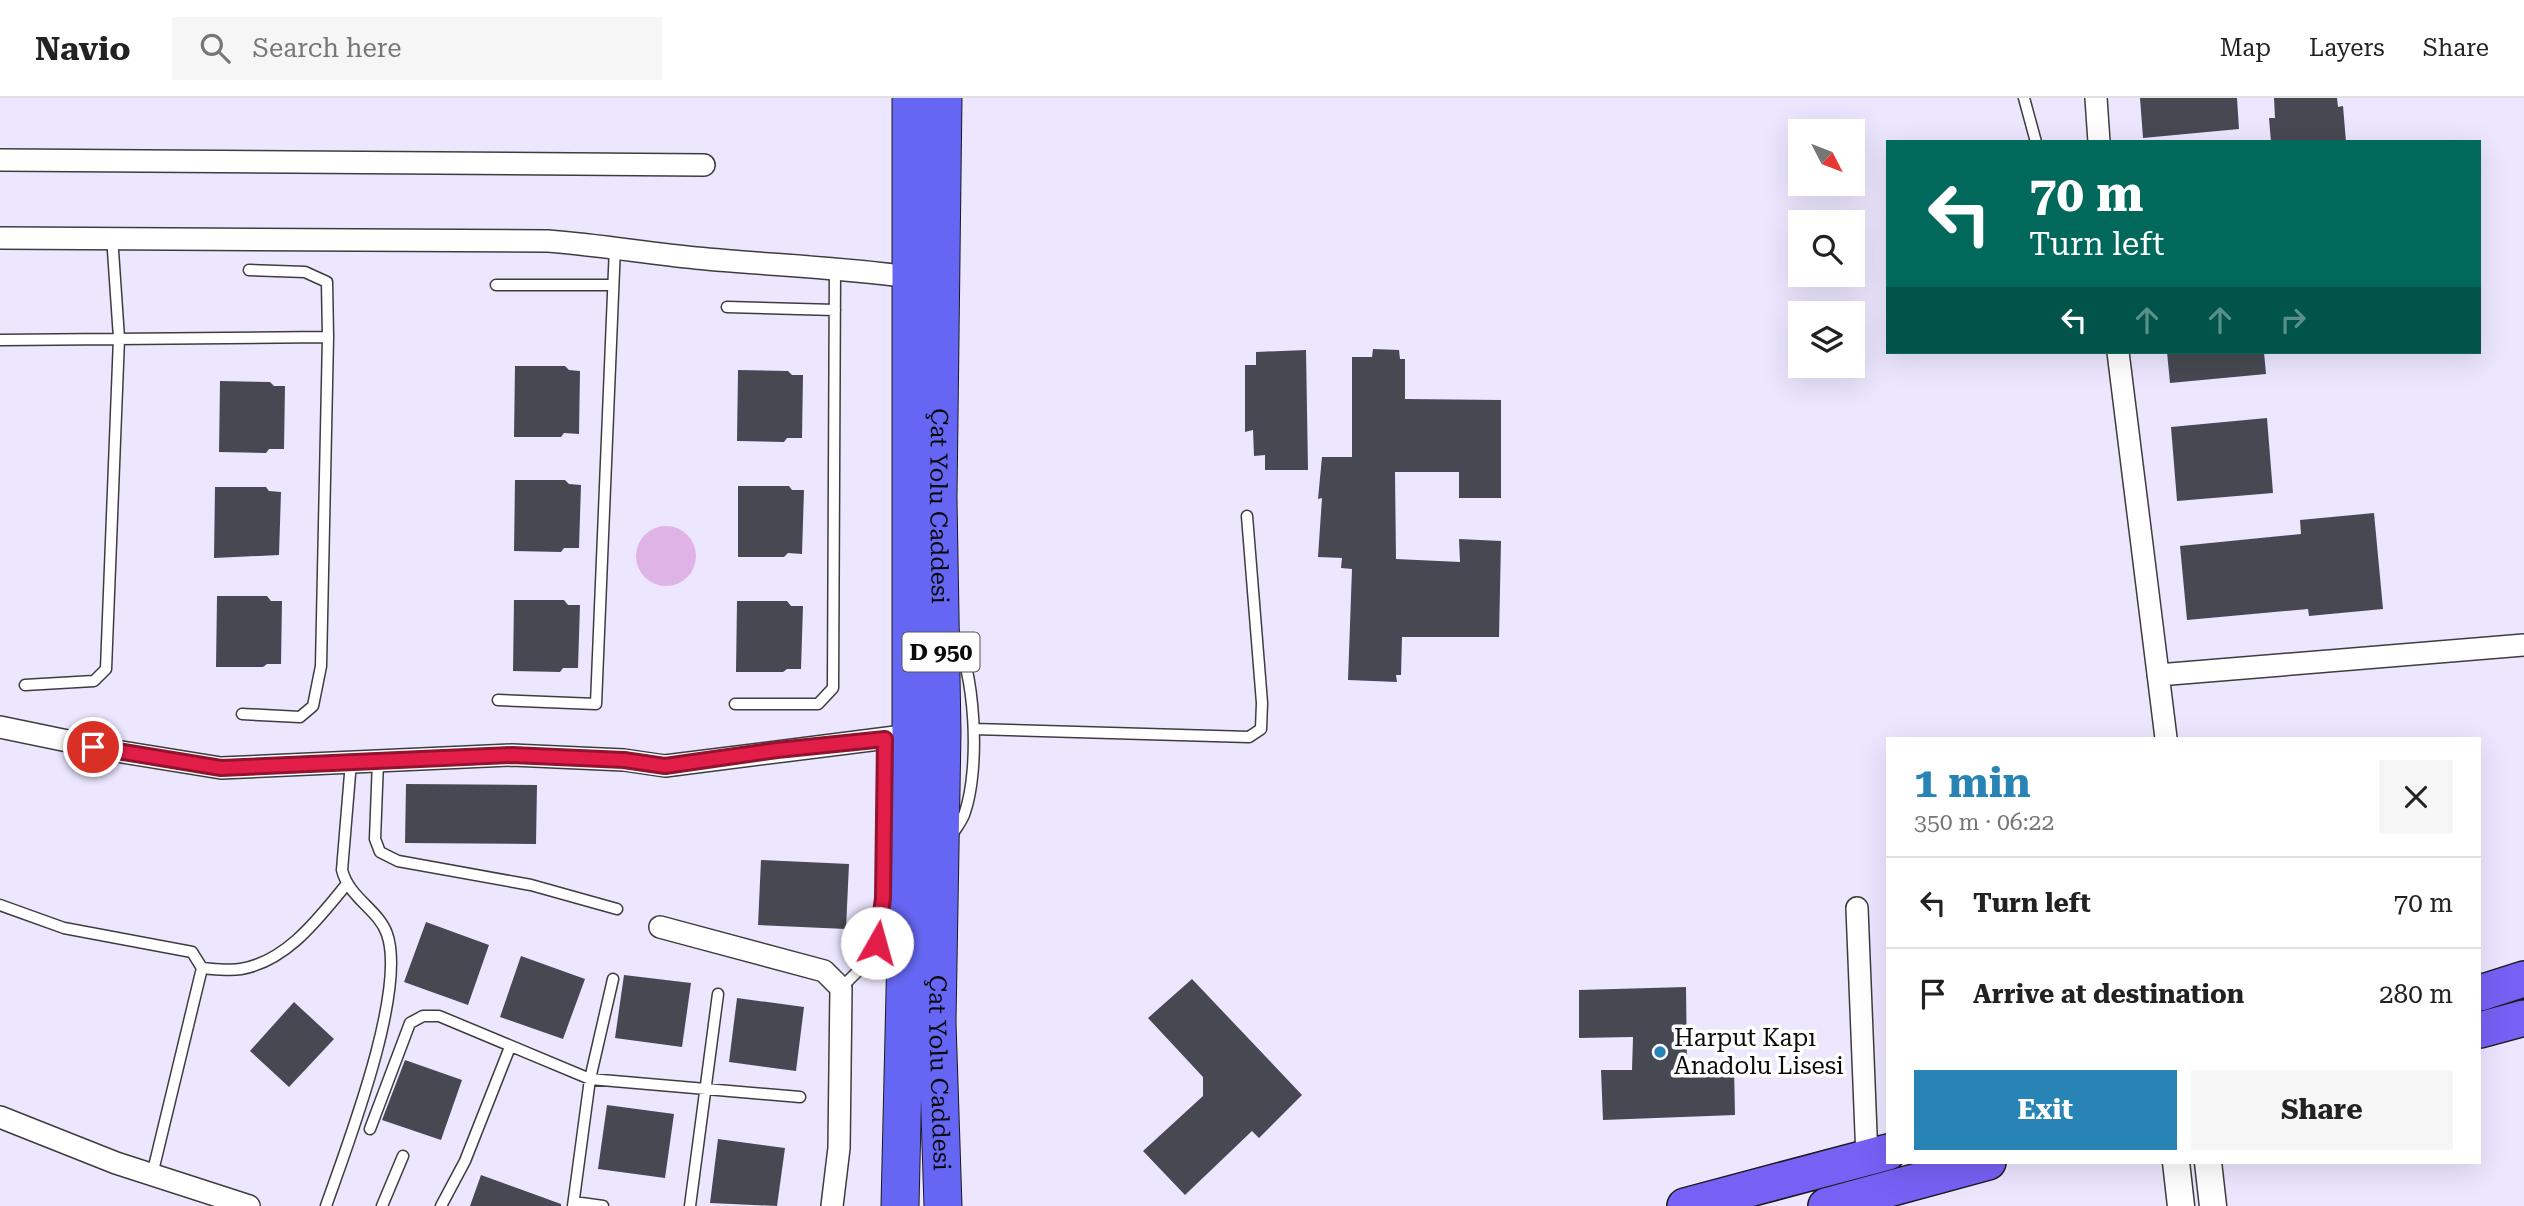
<!DOCTYPE html>
<html lang="en">
<head>
<meta charset="utf-8">
<style>
	:root { --surface:#fff; --page:#f6f6f6; --text:#222; --muted:#767676; --line:#e0e0e0; --accent:#2784b5 }
	body { margin:0; font-family:"Roboto Serif",serif; background:var(--page); color:var(--text); height:100vh; display:flex; flex-direction:column; font-size:26px; white-space:nowrap }
	* { box-sizing:border-box; margin:0 }
	p { font-size:23px; color:var(--muted) }
	.icon { flex:none; width:38px; height:38px; fill:none; stroke:currentColor; stroke-width:2; stroke-linecap:round; stroke-linejoin:round }
	.map { position:relative; flex:1; overflow:hidden }
	.drawer { position:absolute; left:1886px; top:639px; width:595px; height:427px; display:flex; flex-direction:column; background:var(--surface); border-radius:0px; box-shadow:0 7px 28px #0002 }
	.drawer>* { flex:none }
	.top-card { position:absolute; left:1886px; top:42px; width:595px; height:214px; border-radius:0px; box-shadow:0 7px 28px #0002; background:#00695c; color:#fff; overflow:hidden }
	.needle { width:46px; rotate:132deg }
	.buttons { position:absolute; left:1788px; top:21px; display:grid; gap:14px }
	.buttons a { display:grid; place-items:center; width:77px; height:77px; border-radius:0px; background:var(--surface); box-shadow:0 7px 28px #0002; font-size:35px }
	.pin { position:absolute; display:grid; place-items:center; width:60px; height:60px; color:#fff; margin:-30px; border:4px solid #fff; border-radius:50%; box-shadow:0 2px 7px #0007 }
	.me { position:absolute; width:77px; margin:-38px; rotate:7deg; stroke-linejoin:round; filter:drop-shadow(0 0 5px #0008) }
	.turn { display:flex; align-items:center; gap:24px; height:147px; padding:0 28px; font-size:32px }
	.turn .icon { width:91px; height:91px; stroke-width:2.5 }
	.turn b { display:block; font-size:49px; line-height:60px }
	.lanes { display:flex; align-items:center; height:66px; padding:0 28px; background:#0003; justify-content:center; gap:35px; direction:ltr }
	.lanes .off { opacity:.35 }
	.round { display:grid; place-items:center; flex:none; width:74px; height:74px; border-radius:0px; background:var(--page) }
	.summary { display:flex; align-items:center; justify-content:space-between; height:119px; padding:0 28px }
	h1 { font-size:42px; font-weight:700; line-height:52px; color:var(--accent) }
	.primary-button { display:flex; gap:14px; margin-top:auto; padding:14px 28px }
	.primary-button a { flex:1; height:80px; border-radius:0px; background:var(--accent); color:#fff; font-size:28px; font-weight:700; line-height:80px; text-align:center }
	.primary-button a+a { background:var(--page); color:var(--text) }
	ul { padding:0; list-style:none }
	li { display:flex; align-items:center; gap:21px; height:91px; padding:0 28px; border-top:2px solid var(--line) }
	li div { flex:1 }
	li b { display:block; font-size:26px }
	li em { font-style:normal }
	header { display:flex; align-items:center; gap:42px; box-sizing:border-box; height:98px; padding:0 35px; background:var(--surface); border-bottom:2px solid var(--line) }
	header strong { font-size:33px }
	nav { display:flex; gap:38px; margin-inline-start:auto; font-size:24px }
	.search { width:490px; height:63px; background:var(--page); display:flex; align-items:center; gap:18px; box-sizing:border-box; padding:0 24px; border-radius:0px; color:var(--muted); font-size:26px }
	.map>svg:first-child { display:block }
	.green { fill:#e0b3e7 }
	.building { fill:#474952 }
	.lines { fill:none; stroke-linecap:round; stroke-linejoin:round }
	.service-casing { stroke:#3d3d3d; stroke-width:13 }
	.minor-casing { stroke:#3d3d3d; stroke-width:24 }
	.tertiary-casing { stroke:#3d3d3d; stroke-width:29 }
	.primary-casing { stroke:#1b1b1b; stroke-width:38 }
	.trunk-casing { stroke:#1b1b1b; stroke-width:39 }
	.service { stroke:#fff; stroke-width:10 }
	.minor { stroke:#fff; stroke-width:21 }
	.tertiary { stroke:#fff; stroke-width:26 }
	.primary { stroke:#7761f5; stroke-width:35 }
	.trunk { stroke:#6566f3; stroke-width:37 }
	.route-casing { stroke:#92132f; stroke-width:18 }
	.route { stroke:#e11d48; stroke-width:12 }
	.poi-dot { fill:#2784b5; stroke:#fff; stroke-width:2.5 }
	.labels { text-anchor:middle; stroke-width:7; stroke-linejoin:round; paint-order:stroke }
	.shield { fill:#fff; stroke:#545454; stroke-width:2 }
	.shield-label { font-size:23px; font-weight:bold; fill:#0a0a0a }
	.street-label { font-size:24px; fill:#0a0a0a; stroke:#fff }
	.poi-label { font-size:24px; fill:#0a0a0a; stroke:#fff; text-anchor:start }
</style>
</head>
<body>
<header>
<strong>Navio</strong>
<div class="search"><svg class="icon" aria-label="search" viewBox="0 0 24 24"><circle cx="10" cy="10" r="6"/><path d="M15 15l6 6"/></svg>Search here</div>
<nav><a>Map</a><a>Layers</a><a>Share</a></nav>
</header>
<div class="map">
<svg width="2524" height="1108" viewBox="0 0 2524 1108">
	<rect width="100%" height="100%" fill="#ece7ff"/>
	<path class="green" d="M636 458a30 30 0 1 1 60 0a30 30 0 1 1-60 0Z"/>
	<path class="building" d="M2140,0H2237L2239,31L2143,40Z
		M2274,0H2337L2338,9L2343,8L2346,44H2271L2269,20H2275Z
		M1373,251L1399,252L1400,261H1405V301L1501,302V400H1459V374H1395L1396,461L1460,464L1459,441L1501,443L1499,539H1402L1401,577H1396L1397,584L1348,582L1352,471L1341,470L1342,460L1318,459L1322,400L1318,401L1322,359H1352V259H1372Z
		M1306,252L1308,372H1265V357L1254,358L1253,332L1245,334V267H1256V254Z
		M2167,254H2264L2266,276L2170,285Z
		M515,268H565L569,272L580,273L579,336L564,335L561,339H514Z
		M738,272L788,273L792,277H803L802,340H787L784,344L737,343Z
		M220,283L270,284L274,288H285L284,351H269L266,355L219,354Z
		M2267,320L2273,395L2177,403L2171,329Z
		M515,382H565L569,386L581,387L579,450H564L561,454L514,453Z
		M738,388H789L792,392H804L802,456L788,455L784,459H738Z
		M215,389H266L269,393L281,394L279,457L214,460Z
		M2374,415L2383,511L2309,518L2308,511L2187,522L2180,448L2301,436L2300,422Z
		M217,498H267L271,503H282L281,566H267L263,569H216Z
		M514,502H564L568,507H580L578,570H563L560,574L513,573Z
		M737,503H787L791,508H803L801,571H787L783,574H736Z
		M406,686L537,687L536,746L405,745Z
		M761,762L849,766L846,831L758,827Z
		M426,824L489,847L468,907L404,884Z
		M521,858L585,881L563,941L500,919Z
		M624,877L691,885L682,949L615,940Z
		M1192,881L1302,997L1259,1040L1252,1033L1185,1097L1143,1053L1203,998V979L1148,920Z
		M1686,889L1687,969L1734,968L1735,1017L1603,1022L1601,972H1632L1633,939L1579,940V892Z
		M737,900L804,909L796,973L729,964Z
		M294,904L334,941L289,989L250,953Z
		M405,962L462,982L441,1042L382,1022Z
		M607,1007L674,1016L665,1080L598,1071Z
		M718,1041L785,1050L777,1108L710,1105Z
		M481,1077L561,1106V1108H470Z"/>
	<g class="lines">
		<g class="service-casing">
			<path id="service" d="M2024,0L2036,44
				M249,172L305,174L327,184L328,239
				M496,187H613
				M727,209L835,212
				M0,242L328,239L321,568L313,608L300,619L242,616
				M25,587L94,583L106,571L119,240L112,138
				M498,602L596,606L615,148
				M735,606H818L833,590L835,168
				M974,631L1249,639L1261,631L1262,605L1247,418
				M378,663L375,741L380,754L398,763L531,787L617,811
				M952,737C956,730 963,722 965,714C980,670 976,573 953,534
				M0,807L64,830L192,854L202,870L152,1077
				M202,870C215,871 229,873 241,871C287,863 318,821 346,787
				M613,881L590,981L800,999
				M841,890L865,866L877,844L883,800L885,641
				M370,1031L410,925L423,918H439L590,981L573,1108
				M574,1104L603,1108
				M326,1108C347,1048 407,893 387,836C379,812 349,800 342,772L351,664
				M382,1108L403,1058
				M441,1108L465,1063L510,949
				M690,1108L718,896"/>
		</g>
		<g class="minor-casing">
			<path id="minor" d="M2096,0L2099,44
				M0,62L704,67
				M0,140L548,143C598,147 647,155 696,160C768,167 837,169 909,179
				M2118,254L2166,640
				M2158,577L2524,547
				M0,629L116,653L221,670L512,657L624,662L665,668L911,637
				M1857,810L1867,1060
				M660,829L824,873L841,890L839,1050L832,1108
				M0,1019L116,1065L249,1108"/>
		</g>
		<g class="tertiary-casing">
			<path id="tertiary" d="M2176,1064L2181,1108
				M2208,1064L2213,1108"/>
		</g>
		<g class="primary-casing">
			<path id="primary" d="M2480,895L2524,881
				M2480,932L2524,920
				M1685,1108L1888,1054
				M1826,1108L1988,1064"/>
		</g>
		<g class="trunk-casing">
			<g id="trunk">
				<path id="s1" d="M943,0L938,400L942,634L937,924L943,1108"/>
				<path d="M900,1108L911,637V0"/>
			</g>
		</g>
		<use href="#service" class="service"/>
		<use href="#minor" class="minor"/>
		<use href="#tertiary" class="tertiary"/>
		<use href="#primary" class="primary"/>
		<use href="#trunk" class="trunk"/>
	</g>
	<g class="lines">
		<g class="route-casing">
			<path id="route" d="M93,649L221,670L512,657L624,662L665,668L777,652L885,641L883,800L877,845"/>
		</g>
		<use href="#route" class="route"/>
	</g>
	<circle class="poi-dot" cx="1660" cy="954" r="7"/>
	<g class="labels">
		<rect class="shield" x="902.5" y="534.5" width="77" height="39" rx="5"/>
		<g class="shield-label">
			<text x="941" y="562">D 950</text>
		</g>
		<g class="street-label">
			<text dy="8" stroke="none"><textPath href="#s1" startOffset="408">Çat Yolu Caddesi</textPath></text>
			<text dy="8" stroke="none"><textPath href="#s1" startOffset="975">Çat Yolu Caddesi</textPath></text>
		</g>
		<g class="poi-label">
			<text x="1674" y="948">Harput Kapı<tspan x="1674" dy="28">Anadolu Lisesi</tspan></text>
		</g>
	</g>
</svg>
<div class="buttons">
<a><svg class="needle" viewBox="-14 -14 28 28"><path d="M0-13l5 13h-10z" fill="#e53935"/><path d="M0 13l5-13h-10z" fill="#767676"/></svg></a>
<a><svg class="icon" aria-label="search" viewBox="0 0 24 24"><circle cx="10" cy="10" r="6"/><path d="M15 15l6 6"/></svg></a>
<a><svg class="icon" aria-label="layers" viewBox="0 0 24 24"><path d="M12 4l9 5-9 5-9-5zM3 14l9 5 9-5"/></svg></a>
</div>
<div class="pin" style="left:93px;top:649px;background:#d93025"><svg class="icon" aria-label="arrive" viewBox="0 0 24 24"><path d="M6 21V4h12l-3 4 3 4H6"/></svg></div>
<svg class="me" style="left:877px;top:845px" viewBox="-20 -20 40 40"><circle r="19" fill="#fff"/><path d="M0-13L10 11 0 6-10 11z" fill="#e11d48"/></svg>
<div class="top-card">
<div class="turn"><svg class="icon" aria-label="left" viewBox="0 0 24 24"><path d="M17 20v-9H6M10 6l-5 5 5 5"/></svg><div><b>70 m</b>Turn left</div></div>
<div class="lanes"><svg class="icon" aria-label="left" viewBox="0 0 24 24"><path d="M17 20v-9H6M10 6l-5 5 5 5"/></svg><svg class="icon off" aria-label="ahead" viewBox="0 0 24 24"><path d="M12 20V5M6 11l6-6 6 6"/></svg><svg class="icon off" aria-label="ahead" viewBox="0 0 24 24"><path d="M12 20V5M6 11l6-6 6 6"/></svg><svg class="icon off" aria-label="right" viewBox="0 0 24 24"><path d="M7 20v-9h11M14 6l5 5-5 5"/></svg></div>
</div>
<section class="drawer">
<div class="summary"><div><h1>1 min</h1><p>350 m · 06:22</p></div><a class="round"><svg class="icon" aria-label="close" viewBox="0 0 24 24"><path d="M6 6l12 12M18 6L6 18"/></svg></a></div>
<ul>
<li><svg class="icon" aria-label="left" viewBox="0 0 24 24"><path d="M17 20v-9H6M10 6l-5 5 5 5"/></svg><div><b>Turn left</b></div><em>70 m</em></li>
<li><svg class="icon" aria-label="arrive" viewBox="0 0 24 24"><path d="M6 21V4h12l-3 4 3 4H6"/></svg><div><b>Arrive at destination</b></div><em>280 m</em></li>
</ul>
<div class="primary-button"><a>Exit</a><a>Share</a></div>
</section>
</div>
</body>
</html>
